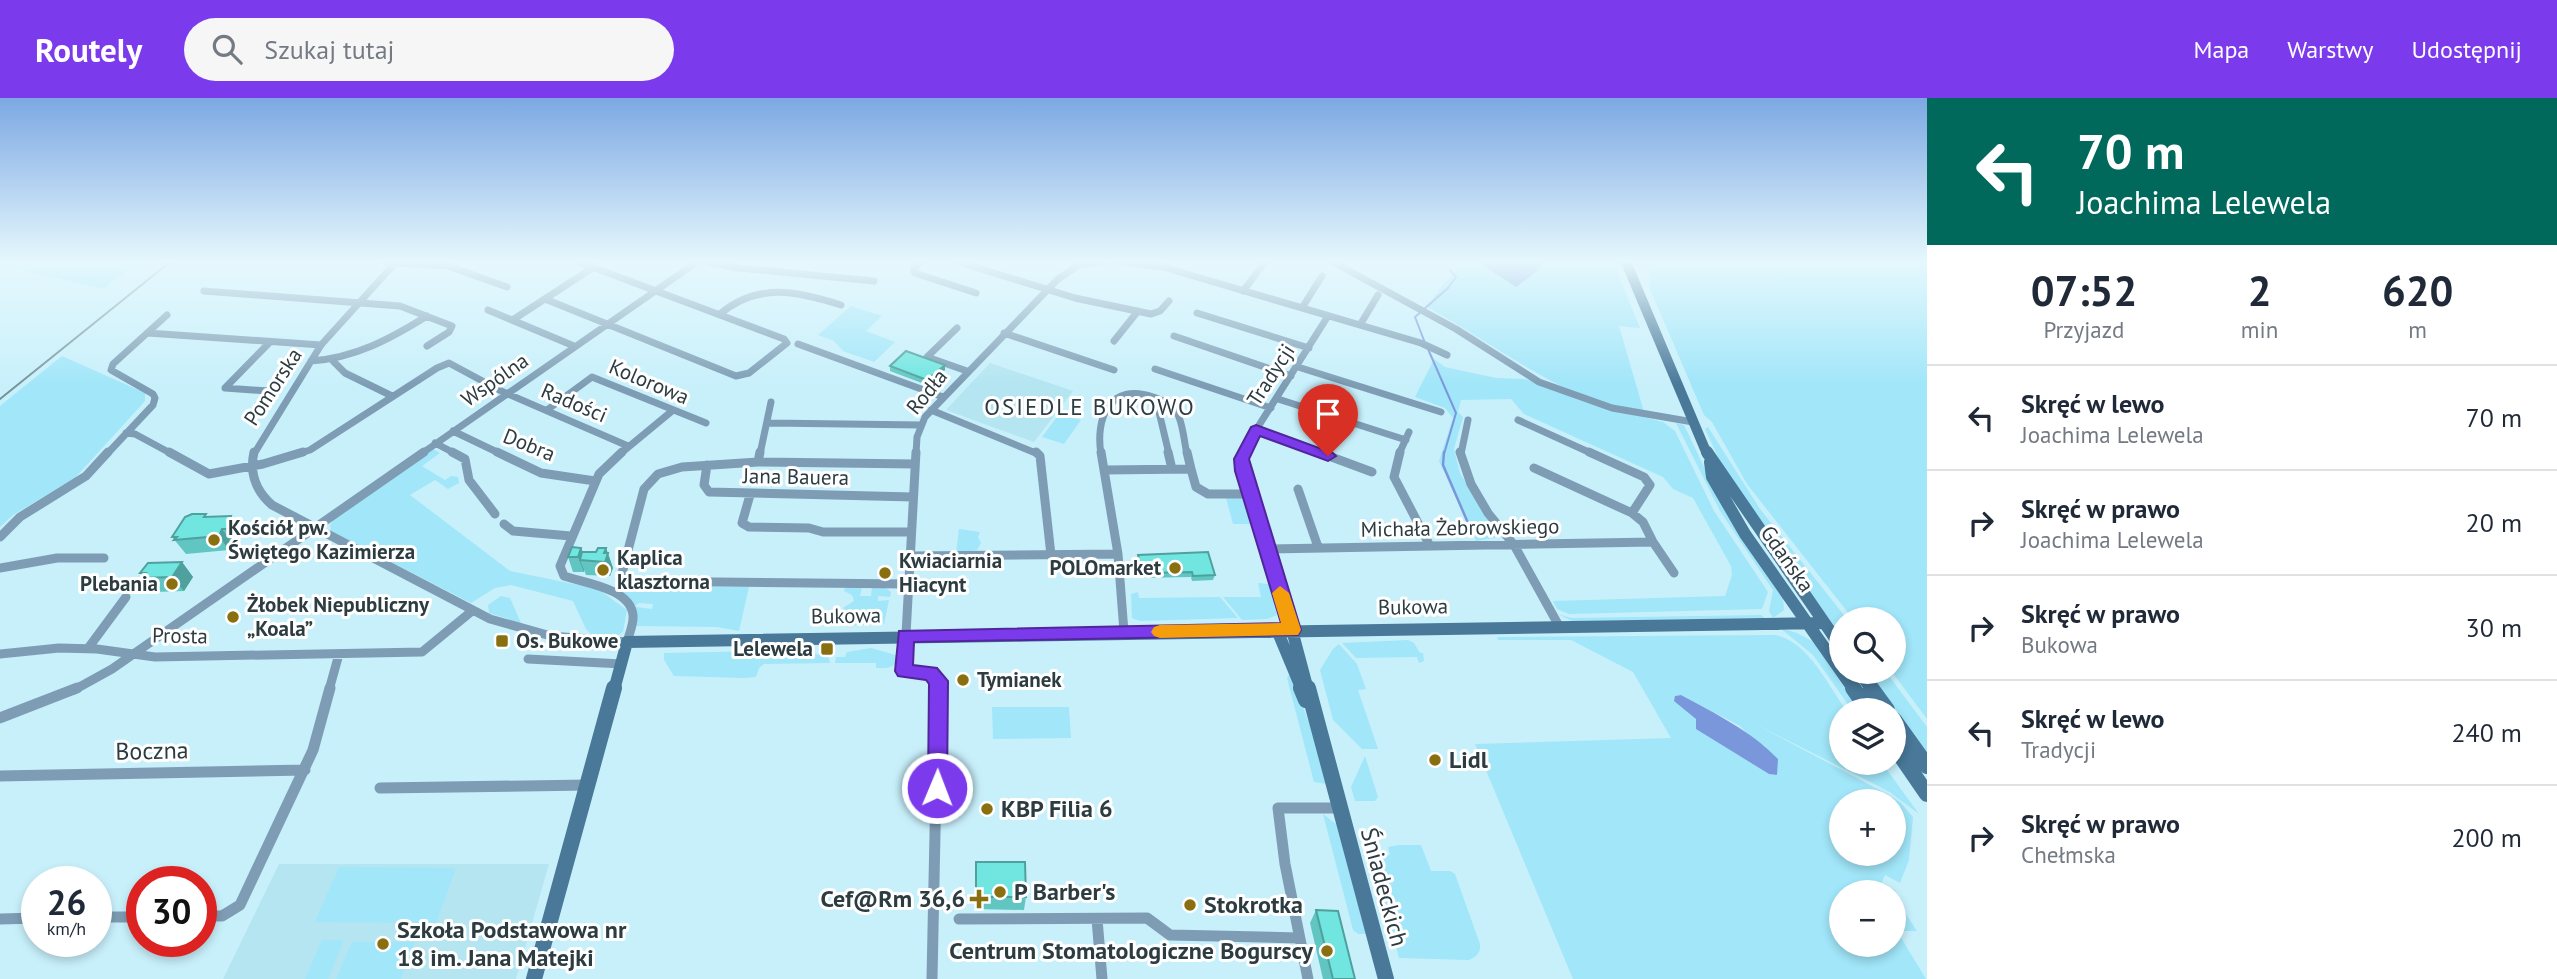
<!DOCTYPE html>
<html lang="pl">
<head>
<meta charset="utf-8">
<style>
	:root { --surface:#fff; --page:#f6f6f7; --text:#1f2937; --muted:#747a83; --line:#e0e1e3; --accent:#7c3aed }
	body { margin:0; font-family:"PT Sans",sans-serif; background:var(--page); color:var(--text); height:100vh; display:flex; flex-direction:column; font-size:26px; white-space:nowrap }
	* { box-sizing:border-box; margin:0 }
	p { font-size:23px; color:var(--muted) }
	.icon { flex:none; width:38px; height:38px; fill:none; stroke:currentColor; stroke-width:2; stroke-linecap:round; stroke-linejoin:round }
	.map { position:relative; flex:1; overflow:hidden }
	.panel { display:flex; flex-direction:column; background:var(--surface); width:630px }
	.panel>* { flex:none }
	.hud { background:#00695c; color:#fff; overflow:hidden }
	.fabs { position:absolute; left:1829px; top:509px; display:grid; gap:14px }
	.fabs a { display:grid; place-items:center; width:77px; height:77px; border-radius:50%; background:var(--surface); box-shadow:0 4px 10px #0003; font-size:35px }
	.speed { position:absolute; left:21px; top:768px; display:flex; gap:14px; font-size:35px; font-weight:700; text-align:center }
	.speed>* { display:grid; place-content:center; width:91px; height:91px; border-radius:50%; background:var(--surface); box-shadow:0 4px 10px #0003; line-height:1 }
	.speed small { font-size:18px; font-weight:400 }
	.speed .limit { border:10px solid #d22; background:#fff; color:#111 }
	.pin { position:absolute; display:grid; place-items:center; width:60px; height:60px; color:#fff; margin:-72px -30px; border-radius:50% 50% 50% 0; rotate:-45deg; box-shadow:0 0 7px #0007 }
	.pin .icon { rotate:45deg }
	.me { position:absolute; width:77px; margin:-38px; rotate:1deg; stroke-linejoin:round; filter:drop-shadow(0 0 5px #0008) }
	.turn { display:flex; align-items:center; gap:24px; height:147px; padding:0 35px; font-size:32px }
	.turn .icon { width:91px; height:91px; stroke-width:2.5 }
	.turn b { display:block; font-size:49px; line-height:60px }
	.eta { display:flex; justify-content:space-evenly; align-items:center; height:119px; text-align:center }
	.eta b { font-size:42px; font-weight:800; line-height:49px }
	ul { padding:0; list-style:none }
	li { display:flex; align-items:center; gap:21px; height:105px; padding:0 35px; border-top:2px solid var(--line) }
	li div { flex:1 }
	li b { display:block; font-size:26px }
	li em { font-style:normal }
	header { display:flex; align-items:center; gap:42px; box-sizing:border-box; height:98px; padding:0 35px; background:var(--accent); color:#fff }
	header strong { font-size:33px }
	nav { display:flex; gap:38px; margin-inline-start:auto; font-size:24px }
	.search { width:490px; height:63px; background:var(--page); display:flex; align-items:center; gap:18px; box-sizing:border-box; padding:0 24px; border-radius:38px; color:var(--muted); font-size:26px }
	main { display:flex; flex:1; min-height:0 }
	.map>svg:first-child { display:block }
	.built { fill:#b4e5f1 }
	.green { fill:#a1e6f9; fill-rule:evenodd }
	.water { fill:#7a97db }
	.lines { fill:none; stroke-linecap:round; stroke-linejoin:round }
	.stream-far1 { stroke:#7a97db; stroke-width:2 }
	.stream { stroke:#7a97db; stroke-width:2.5 }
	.street-far2 { stroke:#7e9db4; stroke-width:7 }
	.street-far1 { stroke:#7e9db4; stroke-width:9 }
	.street { stroke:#7e9db4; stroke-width:11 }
	.secondary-far2 { stroke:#497899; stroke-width:10 }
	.secondary-far1 { stroke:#497899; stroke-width:12 }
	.secondary { stroke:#497899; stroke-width:16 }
	.rail { stroke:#769299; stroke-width:2 }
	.wall { fill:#61c6c1 }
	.shaded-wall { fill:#4fa19d }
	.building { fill:#71e6e0; stroke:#4fa19d; stroke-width:2 }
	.route { fill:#7c3aed; stroke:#51269a; stroke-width:2 }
	.slow { fill:#f59e0b }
	.poi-dot { fill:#8a6f10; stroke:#fff; stroke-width:2.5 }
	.labels { text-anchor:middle; stroke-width:6; stroke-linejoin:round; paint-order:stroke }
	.street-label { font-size:21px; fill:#2c3c40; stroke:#fff }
	.poi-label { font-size:21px; font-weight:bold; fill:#2c3c40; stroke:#fff; text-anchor:start }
	.neighbourhood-label { font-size:23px; letter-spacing:2px; fill:#2c3c40; stroke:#fff }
	.near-street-label { font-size:24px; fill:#2c3c40; stroke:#fff }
	.near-poi-label { font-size:24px; font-weight:bold; fill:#2c3c40; stroke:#fff; text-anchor:start }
</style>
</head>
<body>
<header>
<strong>Routely</strong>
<div class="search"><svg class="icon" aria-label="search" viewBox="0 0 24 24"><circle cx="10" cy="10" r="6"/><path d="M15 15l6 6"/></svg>Szukaj tutaj</div>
<nav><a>Mapa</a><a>Warstwy</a><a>Udostępnij</a></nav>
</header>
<main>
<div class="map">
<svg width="1927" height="881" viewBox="0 0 1927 881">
	<rect width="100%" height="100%" fill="#c8f0fb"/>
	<path class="built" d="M990,265L1073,293L1034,344L946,312Z
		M279,766H549L516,881H223Z"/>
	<path class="green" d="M0,164H137L103,191L0,167Z
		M1539,164H1613L1640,230L1619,228L1644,314C1627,310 1608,308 1591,302C1533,278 1482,239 1427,209C1439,193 1456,161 1480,167C1492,170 1504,180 1514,186Z
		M1649,164H1927V621L1892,574L1894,522L1853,521L1747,386L1712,324L1704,317L1650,191Z
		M851,208L882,218L866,233L895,244L874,264L843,253L834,243L818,237Z
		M62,258L145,295V303L75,380L13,417L0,429V308Z
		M1434,261L1445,269L1496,280L1525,281L1582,303L1663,324L1675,333L1714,413L1768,494L1762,511L1569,516L1557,511L1553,503L1725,498L1732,477L1731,468L1693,400L1673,391L1663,379L1524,316L1511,301L1461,302L1458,314L1463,319L1454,351L1460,375L1500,439L1476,443L1439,363L1453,320L1445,310L1415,299Z
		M1059,316L1081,322L1064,346L1042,339Z
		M1676,325L1684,327L1725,413L1783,499L1784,512L1773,520L1769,513L1773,492L1720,413Z
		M1708,329L1760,411L1847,521L1841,522V541L1720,363L1705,331Z
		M433,351L440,355L422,368L445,382L451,378L458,379L459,385L448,391L435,382L410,397L510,473L598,491L627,512L623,534L617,538H593L586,531L573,503L511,487L495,490L471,505L331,433L330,427L334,421Z
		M1226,400H1243L1251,426H1233Z
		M959,431L980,434L978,439L981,445L977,452L956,455Z
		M1258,485L1269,486L1277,517L1267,521L1242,522L1223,499H1261Z
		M620,489H749L739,533L717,529L636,528V509L652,511L653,506L639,505L635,508L617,493Z
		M845,489H862L860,498H871L872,489L886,490L891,494L890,499L878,498V503L889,502L884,526L841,528L843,510L854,503L852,497L844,493Z
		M1138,494L1139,500L1220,499L1238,520L1140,523L1132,520L1131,496Z
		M501,498L510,500L521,525L489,515L488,507Z
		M1558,516L1571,520L1761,517L1765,520L1572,523Z
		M1780,530L1797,535L1814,544L1859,612H1852L1813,557Z
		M1775,537C1808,543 1828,587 1846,612H1841V665H1882L1919,716L1890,694L1753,625L1889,697L1901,705L1913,719L1909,762L1900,785L1885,777L1882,784L1896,793L1894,798L1917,833H1897L1926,881H1573L1475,646L1671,640L1633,574L1571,542H1498L1497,539ZM1681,597L1740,628L1754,643L1765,648L1778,677L1769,676L1697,631L1696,621L1675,598ZM1841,704H1894V756H1841ZM1841,794H1894V847H1841Z
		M1408,542L1414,545L1420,555H1423L1424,563L1419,565L1417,559L1356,560L1342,545Z
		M1339,546L1357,566L1366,591L1358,592L1378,651H1362L1333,622L1320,572L1333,551Z
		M871,550L899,558C895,571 888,570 876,570V565H835L836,559H845L847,554Z
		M767,553L828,557L830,565L764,566L759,570L756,579L744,580L674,578L664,562V555Z
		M1865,574H1886L1927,629V659Z
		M1290,575L1311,630L1326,686L1314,684L1287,580Z
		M992,609H1069L1071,640L993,641Z
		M1365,658L1378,699L1375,703H1355L1351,689Z
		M1323,716L1336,726L1366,836H1358L1353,832Z
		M1399,747H1421L1431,773H1450L1455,776L1480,846C1481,854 1477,859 1469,862L1399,860L1374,769L1381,768L1379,760H1372L1373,757H1390L1388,749Z
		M339,769L456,770L436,825L315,824Z
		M322,842H344L328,881H305Z
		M352,844H415L401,881H336Z"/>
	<path class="water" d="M1478,164H1542V165L1539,172L1516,189Z
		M1681,597C1716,616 1751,633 1778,661L1777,677L1769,676L1696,631V621L1674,603L1675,598Z"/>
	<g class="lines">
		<path class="stream-far1" d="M1425,245L1415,219L1448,190L1456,179L1450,172
			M1428,251L1456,315L1444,356"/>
		<path class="stream" d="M1444,354L1443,367L1468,425L1487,432"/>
		<path class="street-far2" d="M1116,163L1163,169L1421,245L1447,257
			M386,164L448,168L507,189
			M709,164L738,170L874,183
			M921,164L913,171L915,175L976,195
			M959,164L1075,200L1151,216L1160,213L1169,203
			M1333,164L1456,231L1539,284L1612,310L1693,324
			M204,193L400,208L452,228L449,234L427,248
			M1243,193L1265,164
			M545,201L736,278L749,275L787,245L784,241L579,164
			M1302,210L1322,178
			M488,212L574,248
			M1197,215L1309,250
			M720,216C758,184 797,193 841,207
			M514,221L594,169
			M1360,227L1378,197
			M957,230L927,259L967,273
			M148,235L321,247
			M1004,235L1114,272
			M1174,238L1291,278
			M1114,243L1138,213
			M798,246L943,299
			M311,263C355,260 390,241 427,218
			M333,263L345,275L392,298
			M1298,269L1441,314
			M1155,271L1271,310
			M268,293L225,290L270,244
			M1278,301L1406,342
			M1160,302L1158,310L1169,356
			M547,312L592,279L706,325
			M931,312L1038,356
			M1518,322L1593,356
			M769,325L921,327
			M1257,332L1323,356
			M453,333L501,356
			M126,335L135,336L172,356
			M435,345L456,356
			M107,356L153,307L155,300L153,296L111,272L113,266L167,217
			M254,356L321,247L396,164
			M297,356L310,352L437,270L449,265L501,293L628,348
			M421,356L697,164
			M620,356L672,313
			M760,356L771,304
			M916,356L917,339L925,319L1058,181L1079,167L1104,163
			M1101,356C1095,320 1110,284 1153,299C1161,302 1171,305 1176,313C1183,323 1184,344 1187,356
			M1244,356V351L1328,218
			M1399,356L1409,334
			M1461,356L1468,322"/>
		<path class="street-far1" d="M169,354L209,376L263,366L303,354
			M254,354C249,376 256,393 272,407L490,521L551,538L627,544C629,536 634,526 633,517C630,490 584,485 564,478L560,468L599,376L622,354
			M452,354L465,361L469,382L495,416
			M497,354L541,375L595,383
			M916,354L904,573L931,575L938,583V592
			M1036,354L1040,358L1051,457
			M1101,354L1118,456L1124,534
			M1168,354L1172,371
			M1187,354L1191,371
			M1244,354L1243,372L1292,532
			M1318,354L1372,374
			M1400,354L1394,379L1430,448
			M1460,354L1471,386L1488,415L1514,447L1559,528
			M1589,354L1644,379L1650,387L1632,415
			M758,364L760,354
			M707,367L704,387L709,394L913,399
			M1105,372L1191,371L1196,389L1208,396H1250
			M1298,391L1318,449
			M750,397L742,425L749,429L809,430L823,434H911
			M504,426L513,433L571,438
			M0,439L20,419L86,378L108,354
			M1653,444L1674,475
			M1267,451L1653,444L1643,424L1632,415L1534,370
			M909,458L1118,456
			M0,470L57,460H104
			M908,486L620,483L644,391L658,376L682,369L758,364L915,366
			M89,549L126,499
			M0,556L59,550L97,551L155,559L422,554L472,513
			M528,561L622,566
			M74,592L112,571L424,354
			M329,592L339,556"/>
		<path class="street" d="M0,620L77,590
			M0,678L305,672
			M380,690L588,687
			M201,818H222L240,807L313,652L330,590
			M96,819H142
			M0,821L37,820
			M959,821L1147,820L1170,837L1299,840
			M1097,821L1102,881
			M932,881L938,590
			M1308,881L1285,766L1278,710H1339"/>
		<path class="secondary-far2" d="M1626,164L1707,356"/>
		<path class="secondary-far1" d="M1707,354L1841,549
			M1710,364L1712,379L1745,436L1854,592
			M1277,532L1302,592
			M1292,532L1308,592
			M1859,574L1872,592
			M614,592L627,544L1823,525"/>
		<path class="secondary" d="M1301,590L1306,602
			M1308,590L1386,881
			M1853,590L1868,612
			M1871,590L1887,612
			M1894,622L1927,668
			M1894,648L1927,696
			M534,881L614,590"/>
		<path class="rail" d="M0,301L170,164"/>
	</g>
	<path class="wall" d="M945,267V272L927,287L890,273V268Z
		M208,419L241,433L237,446H233L229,452L186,456L172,439Z
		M581,450L583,454H596L606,450L613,470L610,478L586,477L584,472V474H573L568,459Z
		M1138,457L1215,477L1213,482L1192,483L1191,479L1141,480L1138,462Z
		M182,464L193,479L184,493L155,494L140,475Z
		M976,764L1026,799L1024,812L976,811Z
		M1316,812L1355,881H1323L1310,825Z"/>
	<path class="shaded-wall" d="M945,267V272L927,287V282Z
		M231,418L241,433L237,446L227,431Z
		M222,431L233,446L229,452L219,438Z
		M581,450L586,463L580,462L584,472V474L578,459Z
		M606,450L613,470L610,478L605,464L604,455Z
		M182,464L193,479L184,493L172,479Z"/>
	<path class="building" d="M906,253L945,267L927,282L890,268Z
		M192,416H206L204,419L231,418L227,431H222L219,438L174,442L177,439H172L185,419Z
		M572,449L581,450L578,459H568Z
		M598,450H606L604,455H608L605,464L580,462L582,454H596Z
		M1208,454L1215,477L1193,478L1192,474L1142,475L1138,457Z
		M182,464L172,479L143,480L146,475H140L148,465Z
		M976,764H1025L1026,799H976Z
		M1316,812L1338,813L1355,881H1333Z"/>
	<linearGradient id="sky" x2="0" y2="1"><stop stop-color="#7ca8e3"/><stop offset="0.57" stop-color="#e6f8fd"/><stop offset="1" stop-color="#e6f8fd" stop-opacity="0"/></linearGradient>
	<rect width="1927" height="287" fill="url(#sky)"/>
	<path class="route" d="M1256,327L1333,355L1336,358L1328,363L1260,338L1249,361L1301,532L1298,537L914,544L913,567L937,570L948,583L947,690L944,696L937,699L930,696L928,690L929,586L926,582L898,578L895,573L899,533L1281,525L1235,373L1234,361L1251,329Z"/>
	<path class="slow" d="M1280,488L1289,495L1301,532L1298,537L1160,540L1154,538L1151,534L1154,529L1160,527L1281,525L1272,495Z"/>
	<g class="poi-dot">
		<circle cx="214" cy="442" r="7"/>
		<circle cx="1175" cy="470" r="7"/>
		<circle cx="603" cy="472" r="7"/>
		<circle cx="885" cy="475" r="7"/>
		<circle cx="172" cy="486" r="7"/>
		<circle cx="233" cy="519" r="7"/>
		<rect x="495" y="536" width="14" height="14" rx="3.5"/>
		<rect x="820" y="544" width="14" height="14" rx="3.5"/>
		<circle cx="963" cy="582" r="7"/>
		<circle cx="1435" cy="662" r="7"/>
		<circle cx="987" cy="711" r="7"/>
		<circle cx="1000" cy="794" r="7"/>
		<path d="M975.5 790.5h7v7h7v7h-7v7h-7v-7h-7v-7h7z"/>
		<circle cx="1190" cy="807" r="7"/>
		<circle cx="383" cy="846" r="7"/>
		<circle cx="1327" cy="853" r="7"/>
	</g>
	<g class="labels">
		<g class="street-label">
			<text transform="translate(1271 277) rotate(-57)" y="7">Tradycji</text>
			<text transform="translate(495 282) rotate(-35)" y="7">Wspólna</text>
			<text transform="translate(649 284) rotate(23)" y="7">Kolorowa</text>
			<text transform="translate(273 289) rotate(-57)" y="7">Pomorska</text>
			<text transform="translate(927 294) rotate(-51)" y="7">Rodła</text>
			<text transform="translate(574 305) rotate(23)" y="7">Radości</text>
			<text transform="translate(529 347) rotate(22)" y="7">Dobra</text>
			<text transform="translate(796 379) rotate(1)" y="7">Jana Bauera</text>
			<text transform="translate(1460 430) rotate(-1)" y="7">Michała Żebrowskiego</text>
			<text transform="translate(1787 461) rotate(55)" y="7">Gdańska</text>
			<text transform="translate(1413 509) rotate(-1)" y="7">Bukowa</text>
			<text transform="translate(846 518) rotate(-1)" y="7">Bukowa</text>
			<text transform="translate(180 538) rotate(1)" y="7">Prosta</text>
		</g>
		<g class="poi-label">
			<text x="228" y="437">Kościół pw.<tspan x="228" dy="24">Świętego Kazimierza</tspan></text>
			<text x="617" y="467">Kaplica<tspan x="617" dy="24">klasztorna</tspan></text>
			<text x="899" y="470">Kwiaciarnia<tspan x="899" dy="24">Hiacynt</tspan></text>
			<text x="1161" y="477" text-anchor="end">POLOmarket</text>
			<text x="158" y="493" text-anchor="end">Plebania</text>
			<text x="247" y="514">Żłobek Niepubliczny<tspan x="247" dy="24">„Koala”</tspan></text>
			<text x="516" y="550">Os. Bukowe</text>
			<text x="813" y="558" text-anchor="end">Lelewela</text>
			<text x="977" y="589">Tymianek</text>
		</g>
		<g class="neighbourhood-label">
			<text x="1090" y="317">OSIEDLE BUKOWO</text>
		</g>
		<g class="near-street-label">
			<text transform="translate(152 653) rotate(-1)" y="8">Boczna</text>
			<text transform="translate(1384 789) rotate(75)" y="8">Śniadeckich</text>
		</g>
		<g class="near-poi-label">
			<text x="1449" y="670">Lidl</text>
			<text x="1001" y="719">KBP Filia 6</text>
			<text x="1014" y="802">P Barber's</text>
			<text x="965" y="809" text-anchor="end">Cef@Rm 36,6</text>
			<text x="1204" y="815">Stokrotka</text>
			<text x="397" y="840">Szkoła Podstawowa nr<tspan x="397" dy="28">18 im. Jana Matejki</tspan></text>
			<text x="1313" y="861" text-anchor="end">Centrum Stomatologiczne Bogurscy</text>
		</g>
	</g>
</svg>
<div class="fabs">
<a><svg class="icon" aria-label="search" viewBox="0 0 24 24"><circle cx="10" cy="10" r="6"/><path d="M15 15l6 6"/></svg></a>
<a><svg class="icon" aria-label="layers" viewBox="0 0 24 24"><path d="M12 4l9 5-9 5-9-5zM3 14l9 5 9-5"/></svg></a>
<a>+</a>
<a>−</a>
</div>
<div class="speed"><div>26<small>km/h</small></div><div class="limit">30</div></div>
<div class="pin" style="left:1328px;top:358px;background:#d93025"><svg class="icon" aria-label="arrive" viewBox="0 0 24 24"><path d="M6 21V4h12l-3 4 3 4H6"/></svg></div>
<svg class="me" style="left:937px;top:690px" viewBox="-20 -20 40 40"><circle r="17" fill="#7c3aed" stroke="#fff" stroke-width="3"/><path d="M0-11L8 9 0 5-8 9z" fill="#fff"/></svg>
</div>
<section class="panel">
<div class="hud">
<div class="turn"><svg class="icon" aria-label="left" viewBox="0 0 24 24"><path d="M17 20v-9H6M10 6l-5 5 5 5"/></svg><div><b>70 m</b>Joachima Lelewela</div></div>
</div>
<div class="eta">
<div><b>07:52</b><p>Przyjazd</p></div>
<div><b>2</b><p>min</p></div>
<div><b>620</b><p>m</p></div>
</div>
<ul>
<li><svg class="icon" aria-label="left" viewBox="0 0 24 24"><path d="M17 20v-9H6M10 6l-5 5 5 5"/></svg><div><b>Skręć w lewo</b><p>Joachima Lelewela</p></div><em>70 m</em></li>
<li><svg class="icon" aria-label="right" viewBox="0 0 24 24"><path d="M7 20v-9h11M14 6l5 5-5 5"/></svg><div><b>Skręć w prawo</b><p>Joachima Lelewela</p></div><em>20 m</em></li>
<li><svg class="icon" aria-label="right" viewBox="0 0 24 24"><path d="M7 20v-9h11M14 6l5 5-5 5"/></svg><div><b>Skręć w prawo</b><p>Bukowa</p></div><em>30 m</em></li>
<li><svg class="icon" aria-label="left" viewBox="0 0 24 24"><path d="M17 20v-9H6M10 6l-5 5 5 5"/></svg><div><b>Skręć w lewo</b><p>Tradycji</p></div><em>240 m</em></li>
<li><svg class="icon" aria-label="right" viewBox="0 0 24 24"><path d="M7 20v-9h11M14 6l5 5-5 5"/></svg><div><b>Skręć w prawo</b><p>Chełmska</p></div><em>200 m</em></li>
</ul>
</section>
</main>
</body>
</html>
